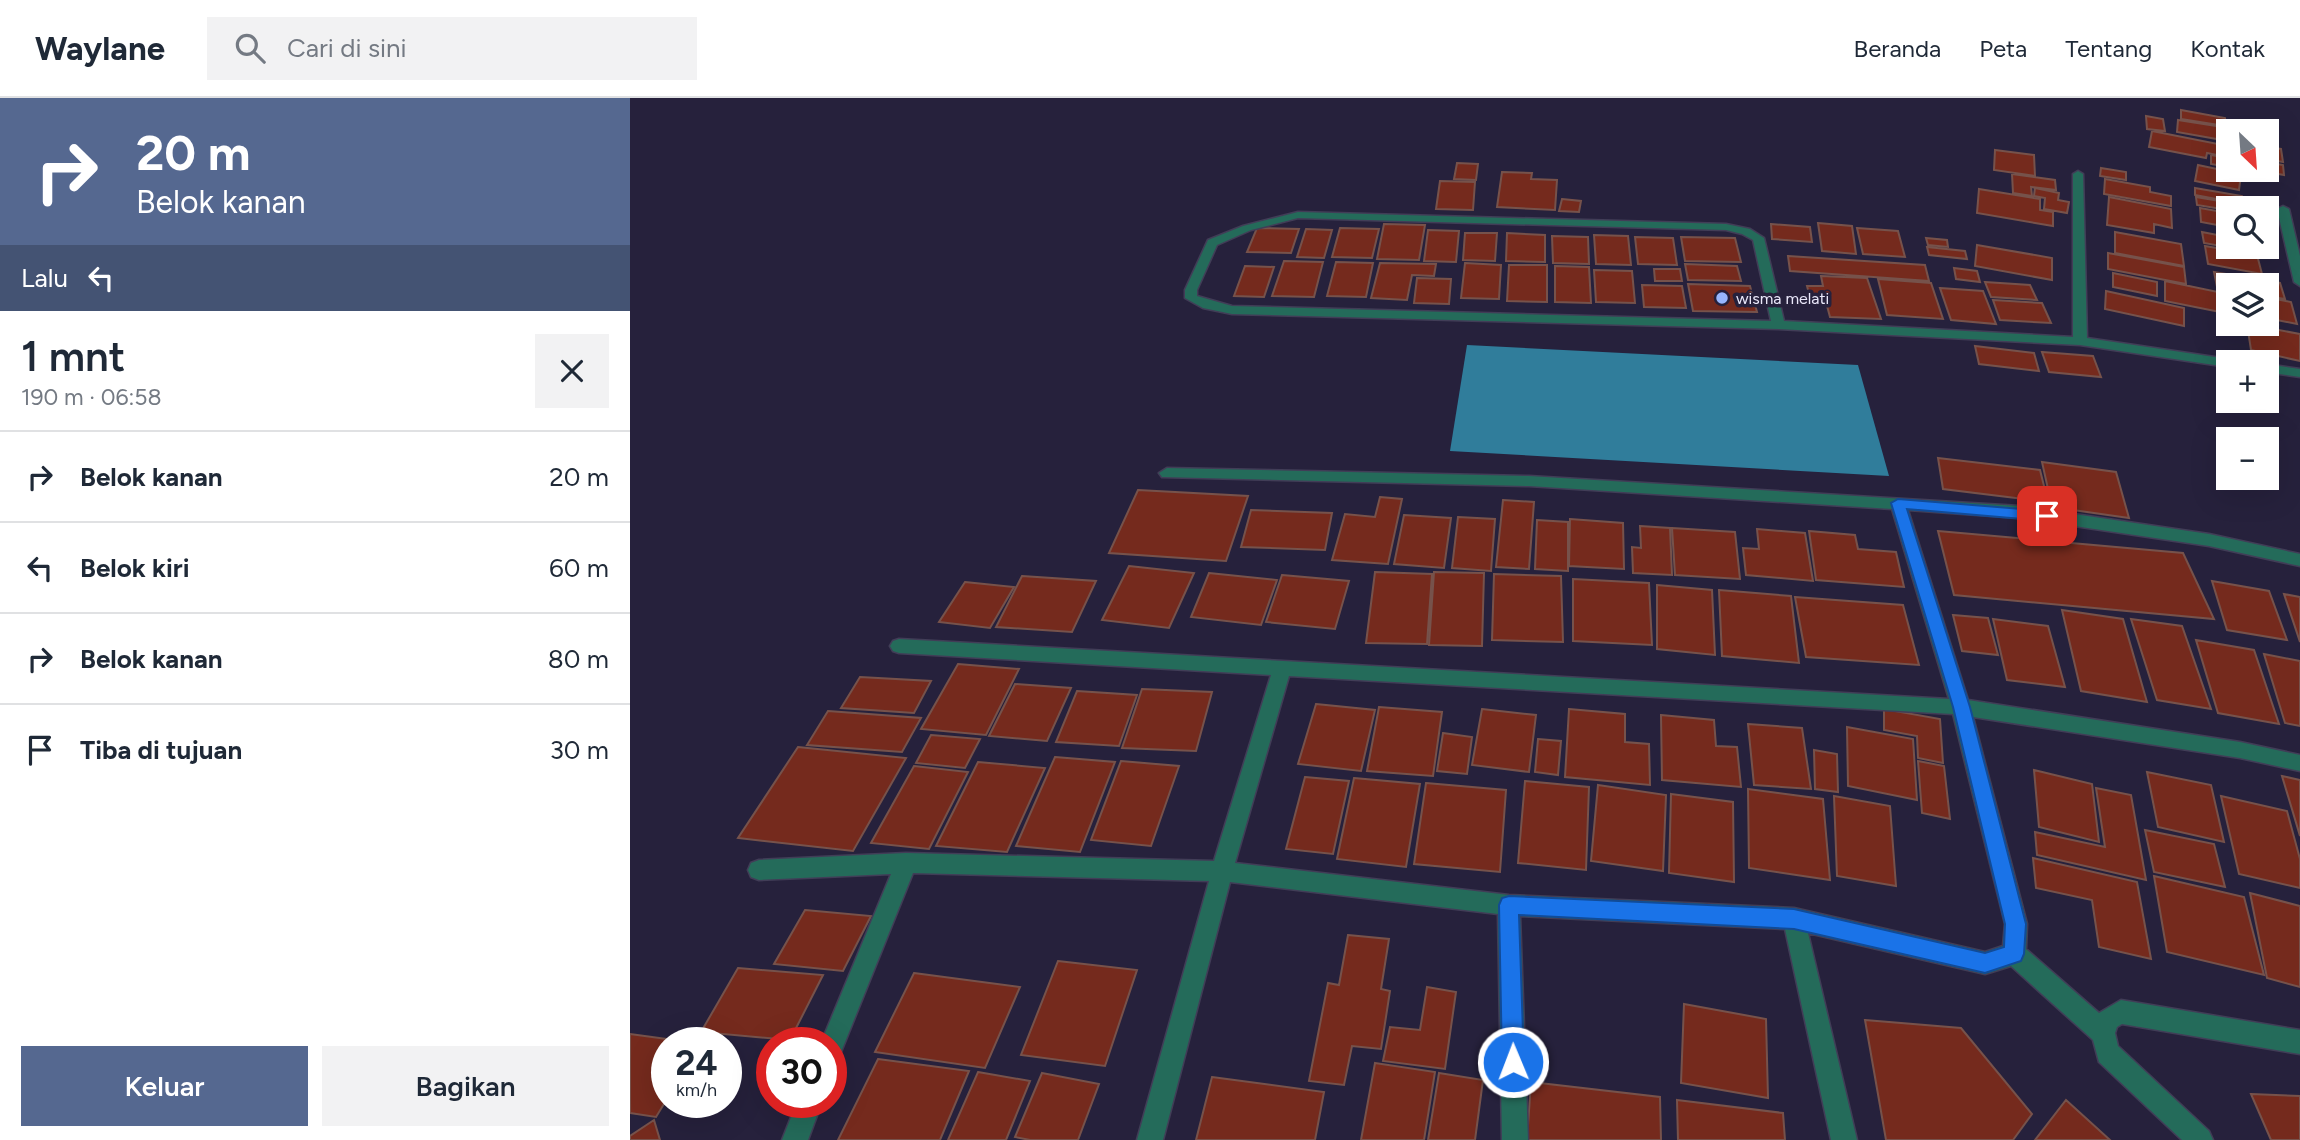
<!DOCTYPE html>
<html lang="id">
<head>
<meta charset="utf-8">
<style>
	:root { --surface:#fff; --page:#f2f2f3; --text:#1f2937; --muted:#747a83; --line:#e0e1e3; --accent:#556890 }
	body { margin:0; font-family:Figtree,sans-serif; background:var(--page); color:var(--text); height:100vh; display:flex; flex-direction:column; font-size:26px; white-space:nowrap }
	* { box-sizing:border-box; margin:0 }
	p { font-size:23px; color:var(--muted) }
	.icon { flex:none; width:38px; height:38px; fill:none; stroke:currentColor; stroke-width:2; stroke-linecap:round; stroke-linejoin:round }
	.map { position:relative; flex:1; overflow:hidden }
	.sheet { display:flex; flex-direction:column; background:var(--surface); width:630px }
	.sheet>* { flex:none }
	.hud { background:#556890; color:#fff; overflow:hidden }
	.needle { width:46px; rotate:155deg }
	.fabs { position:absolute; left:1586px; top:21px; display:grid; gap:14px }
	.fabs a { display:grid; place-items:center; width:63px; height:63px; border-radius:0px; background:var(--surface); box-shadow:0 7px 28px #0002; font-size:35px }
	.speed { position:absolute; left:21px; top:929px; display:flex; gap:14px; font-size:35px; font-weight:700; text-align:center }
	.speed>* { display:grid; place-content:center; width:91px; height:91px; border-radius:50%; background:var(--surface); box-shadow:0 7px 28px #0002; line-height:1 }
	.speed small { font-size:18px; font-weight:400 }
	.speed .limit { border:10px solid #d22; background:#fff; color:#111 }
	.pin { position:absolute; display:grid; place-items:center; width:60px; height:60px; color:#fff; margin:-30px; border-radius:14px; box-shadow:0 4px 10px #0006 }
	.me { position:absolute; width:77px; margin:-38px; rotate:359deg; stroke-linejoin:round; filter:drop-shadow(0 0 5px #0008) }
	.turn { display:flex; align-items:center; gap:24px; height:147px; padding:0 21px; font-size:32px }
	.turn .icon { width:91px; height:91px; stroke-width:2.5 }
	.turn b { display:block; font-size:49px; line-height:60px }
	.then { display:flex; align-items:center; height:66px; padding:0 21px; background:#0003; gap:14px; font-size:26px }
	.round { display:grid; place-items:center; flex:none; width:74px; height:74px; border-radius:0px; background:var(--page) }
	.headline { display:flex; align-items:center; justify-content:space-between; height:119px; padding:0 21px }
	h1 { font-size:42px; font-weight:600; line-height:52px }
	.button { display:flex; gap:14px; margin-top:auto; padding:14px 21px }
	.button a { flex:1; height:80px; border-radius:0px; background:var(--accent); color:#fff; font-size:28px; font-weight:600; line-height:80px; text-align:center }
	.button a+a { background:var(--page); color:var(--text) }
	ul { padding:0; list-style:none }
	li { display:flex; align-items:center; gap:21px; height:91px; padding:0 21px; border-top:2px solid var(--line) }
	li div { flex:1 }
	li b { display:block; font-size:26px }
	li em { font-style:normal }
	header { display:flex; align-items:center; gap:42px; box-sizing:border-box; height:98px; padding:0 35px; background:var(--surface); border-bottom:2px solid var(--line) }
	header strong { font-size:33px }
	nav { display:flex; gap:38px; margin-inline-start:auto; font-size:24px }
	.search { width:490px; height:63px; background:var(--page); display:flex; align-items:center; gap:18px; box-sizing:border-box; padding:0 24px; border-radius:0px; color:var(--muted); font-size:26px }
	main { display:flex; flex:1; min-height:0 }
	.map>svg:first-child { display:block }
	.water { fill:#307d9b }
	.building { fill:#752a1d; stroke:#76524b; stroke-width:2 }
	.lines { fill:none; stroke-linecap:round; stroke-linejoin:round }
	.minor-casing { stroke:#413d57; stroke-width:3 }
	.minor { fill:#246b5a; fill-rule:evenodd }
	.route { fill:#1a73e8; stroke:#114b97; stroke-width:2 }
	.poi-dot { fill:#97b6fd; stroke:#26213c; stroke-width:2.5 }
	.labels { text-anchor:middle; stroke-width:7; stroke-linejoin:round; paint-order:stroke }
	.far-poi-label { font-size:16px; fill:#eae8fa; stroke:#26213c; text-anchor:start }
</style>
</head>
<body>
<header>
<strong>Waylane</strong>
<div class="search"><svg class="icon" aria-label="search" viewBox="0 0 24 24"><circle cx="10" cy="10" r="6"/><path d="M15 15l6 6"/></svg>Cari di sini</div>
<nav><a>Beranda</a><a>Peta</a><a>Tentang</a><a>Kontak</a></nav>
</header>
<main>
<section class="sheet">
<div class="hud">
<div class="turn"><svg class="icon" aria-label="right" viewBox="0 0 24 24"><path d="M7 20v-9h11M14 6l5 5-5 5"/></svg><div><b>20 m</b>Belok kanan</div></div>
<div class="then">Lalu<svg class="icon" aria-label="left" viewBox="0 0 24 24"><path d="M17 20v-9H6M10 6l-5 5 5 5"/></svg></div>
</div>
<div class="headline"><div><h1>1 mnt</h1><p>190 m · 06:58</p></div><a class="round"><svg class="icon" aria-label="close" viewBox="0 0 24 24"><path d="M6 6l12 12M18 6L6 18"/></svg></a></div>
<ul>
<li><svg class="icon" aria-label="right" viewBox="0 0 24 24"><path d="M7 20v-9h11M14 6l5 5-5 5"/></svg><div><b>Belok kanan</b></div><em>20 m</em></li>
<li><svg class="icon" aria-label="left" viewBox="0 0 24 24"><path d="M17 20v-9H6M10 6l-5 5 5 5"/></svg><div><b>Belok kiri</b></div><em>60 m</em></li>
<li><svg class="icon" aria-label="right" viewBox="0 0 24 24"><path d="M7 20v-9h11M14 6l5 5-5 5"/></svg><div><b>Belok kanan</b></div><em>80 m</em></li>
<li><svg class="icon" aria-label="arrive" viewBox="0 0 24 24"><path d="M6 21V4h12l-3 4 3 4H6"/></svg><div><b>Tiba di tujuan</b></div><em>30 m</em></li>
</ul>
<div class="button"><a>Keluar</a><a>Bagikan</a></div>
</section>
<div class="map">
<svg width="1670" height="1042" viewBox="0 0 1670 1042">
	<rect width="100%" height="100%" fill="#26213c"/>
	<path class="water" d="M837,247L1228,267L1259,378L820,353Z"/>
	<path class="building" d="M1551,12L1595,20V28L1551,21Z
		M1516,18L1533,21L1535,33L1517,31Z
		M1548,22L1599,30L1598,43L1547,34Z
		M1522,33L1588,46L1587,57L1577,55L1576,60L1519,49Z
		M1636,49L1651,51L1653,64L1636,61Z
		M1365,52L1404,57L1405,78L1364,72Z
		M1581,57L1598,60V69L1581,66Z
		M1636,64L1653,67L1654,77L1626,72H1636Z
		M827,65L848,66L846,82L824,81Z
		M1568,67L1611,76L1609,92L1565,83Z
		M1471,70L1496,74V82L1470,78Z
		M872,74L902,75L901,81L927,82L925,112L867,109Z
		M1382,76L1425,82L1426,92L1401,89L1402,98L1383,95Z
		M1475,81L1520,89V94L1541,98V108L1474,96Z
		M810,83L845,84L843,112L806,111Z
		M1405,90L1429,95L1428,102L1439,104L1437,115L1414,111L1415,100L1404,98Z
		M1565,90L1612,98L1613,106L1565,97Z
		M1349,91L1410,101V112L1423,114V128L1347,115Z
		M1479,99L1541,111L1542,130L1524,126V135L1477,127Z
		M1566,99L1619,108V110H1598V112L1567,107Z
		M932,101L951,103L949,114L929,113Z
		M1570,110L1598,115V129L1571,124Z
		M1188,125L1222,128L1226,156L1192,153Z
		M754,126L795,127L789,162L747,161Z
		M1141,126L1180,129L1182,144L1142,141Z
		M627,130L669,131L661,155L617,154Z
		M710,130L749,131L742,160L702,159Z
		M1227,130L1268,133L1275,159L1233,156Z
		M676,131L702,132L694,160L667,159Z
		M798,132L829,133L826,164L794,163Z
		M1485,134L1551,146L1554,168L1485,155Z
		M1572,134L1598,139V149H1628L1630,155L1574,145Z
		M835,135H867L865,163L833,162Z
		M877,135L915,137V164L876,163Z
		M964,137L998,138L1001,167L966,166Z
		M922,138L958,139L959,166L923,165Z
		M1005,139L1043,140L1047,167L1008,166Z
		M1051,139L1105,140L1111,164L1055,163Z
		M1296,140L1317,142L1318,149L1298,147Z
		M1347,147L1422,160V182L1345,168Z
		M1575,148L1627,157L1632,176L1578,166Z
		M1297,149L1335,153L1337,161L1299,157Z
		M1478,155L1554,169L1556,186L1478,171Z
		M1158,158L1295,167L1299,183L1160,173Z
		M654,163L693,164L684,199L642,198Z
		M706,164L743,165L736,199L697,198Z
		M750,165L806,166L804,178L782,177L777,202L741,200Z
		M835,165L871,167L869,201L831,200Z
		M1055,166L1107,168L1111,183L1058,182Z
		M879,167H917V204L877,203Z
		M615,168L644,169L634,199L604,198Z
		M925,168L959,169L961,205L925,204Z
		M1324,170L1347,173L1350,184L1326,181Z
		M1024,171H1050L1052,183H1025Z
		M964,172L1002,173L1005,205L966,204Z
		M1584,174L1650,185L1655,201L1636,198V187H1598V191L1587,189Z
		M1483,175L1527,184V198L1483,189Z
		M1191,178L1237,180L1251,221L1200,219L1196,204L1181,203L1177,188H1193Z
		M787,180L821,181L819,206L784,205Z
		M1248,181L1301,185L1313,221L1257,217Z
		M1535,183L1588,194L1590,214L1535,203Z
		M1355,184L1400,187L1407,202L1361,199Z
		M1058,186L1120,188L1127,214L1063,213Z
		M1012,187L1052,188L1056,210L1014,209Z
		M1310,190L1353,193L1366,226L1321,222Z
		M1590,191L1598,192V217L1594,216Z
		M1476,193L1554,210V228L1475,211Z
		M1636,199L1661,204L1667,226L1647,222L1648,226L1636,224Z
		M1363,202L1412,205L1421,225L1370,222Z
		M1617,226L1670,236V263L1621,252Z
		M1345,248L1404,255L1409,273L1349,266Z
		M1412,254L1463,258L1471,279L1419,274Z
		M1308,360L1410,372L1418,404L1313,391Z
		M1412,364L1486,374L1499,420L1422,409Z
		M508,392L618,398L596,463L479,455Z
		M750,399L772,401L758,466L702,462L715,416L745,419Z
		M873,402L904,404L899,471L866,469Z
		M621,412L702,415L695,452L611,449Z
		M774,417L821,420L814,470L764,466Z
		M828,419L865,421L861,473L822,470Z
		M940,421L993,425L994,471L939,468Z
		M907,422L938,424V473L905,471Z
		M1010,428L1040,430L1042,477L1003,475L1002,449L1011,450Z
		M1042,430L1105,434L1110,481L1045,477Z
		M1127,431L1175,435L1183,483L1116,477L1113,450L1129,451Z
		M1179,433L1225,437L1228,451L1266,454L1274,489L1186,482Z
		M1308,433L1553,455L1584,521L1324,497Z
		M499,468L564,475L539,530L472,522Z
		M745,474L802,476L797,546L736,545Z
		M804,474L854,475L852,548L799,547Z
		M579,475L647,482L631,527L561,519Z
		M864,476L931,478L933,544L862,542Z
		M652,477L719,483L705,531L636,524Z
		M392,478L466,483L442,534L366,529Z
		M943,481L1019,485L1022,547L943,543Z
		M1582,483L1639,493L1657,542L1597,532Z
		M335,484L384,489L360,530L309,524Z
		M1027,487L1082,492L1085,557L1027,551Z
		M1089,492L1161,498L1169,565L1092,558Z
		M1654,496L1670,499V544Z
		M1165,499L1273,507L1289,567L1176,559Z
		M1432,512L1493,521L1517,604L1451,593Z
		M1323,517L1358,520L1368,557L1332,553Z
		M1363,521L1418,528L1435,589L1377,582Z
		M1501,521L1552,528L1581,611L1527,602Z
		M1566,542L1624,552L1649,626L1588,615Z
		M1634,556L1670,563V628L1655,625Z
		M328,566L389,571L356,637L291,631Z
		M230,579L301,583L284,615L211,610Z
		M385,586L441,590L417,643L359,638Z
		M512,591L582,594L566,653L492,650Z
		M447,593L507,597L489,648L426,644Z
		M686,606L745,612L731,673L668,666Z
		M749,609L812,614L803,678L737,673Z
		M852,611L906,617L899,674L842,667Z
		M939,611L995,616V644L1019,646L1020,687L935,679Z
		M1254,611L1310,621L1313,665L1288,660L1287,638L1254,632Z
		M198,613L291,620L272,654L177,647Z
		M1031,617L1084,622L1086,648L1107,649L1111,689L1032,682Z
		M1118,626L1172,630L1181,691L1124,687Z
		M1217,629L1283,641L1287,702L1218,688Z
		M813,635L842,639L837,676L807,673Z
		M301,637L350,641L335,670L286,665Z
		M908,641L931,643L928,677L905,674Z
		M168,649L276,660L223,753L108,740Z
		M1184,652L1207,656L1208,694L1185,691Z
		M425,659L485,664L450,754L386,748Z
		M491,663L549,668L521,748L461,742Z
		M1288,663L1314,668L1320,721L1292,715Z
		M348,664L415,670L377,754L306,748Z
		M284,668L338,674L299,751L241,745Z
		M1404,672L1462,686L1469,744L1409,729Z
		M1517,674L1581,687L1594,744L1528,729Z
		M1652,678L1670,682V738Z
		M675,679L719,683L703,756L656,751Z
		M724,680L790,686L776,769L707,761Z
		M895,683L959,689L956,772L888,765Z
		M796,685L876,692L870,774L784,766Z
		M968,687L1036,697L1033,773L961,763Z
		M1466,690L1501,697L1516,782L1407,757L1405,734L1475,749Z
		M1118,691L1193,701L1200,782L1119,770Z
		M1041,696L1103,704L1104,784L1039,775Z
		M1204,698L1260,708L1266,788L1207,778Z
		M1591,698L1657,713L1670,761V790L1609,776Z
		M1515,732L1584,746L1595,789L1524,774Z
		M1403,760L1507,784L1521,861L1469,849L1462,802L1406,790Z
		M1524,778L1614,799L1634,877L1537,854Z
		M1620,795L1670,808V889L1637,880Z
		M175,812L241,818L213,873L144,866Z
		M718,837L759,841L751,891L760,893L751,951L722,948L714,987L679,983L698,885L709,887Z
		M428,863L507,872L475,968L391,957Z
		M108,870L193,877L160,942L71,934Z
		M284,875L390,889L355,970L245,954Z
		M797,889L826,894L815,971L753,963L760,929L790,932Z
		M1054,906L1136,921L1138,1000L1051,985Z
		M1235,922L1331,930L1402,1016L1383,1042H1256Z
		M0,936L66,945H37V1001L26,1019L0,1015Z
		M248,961L339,973L310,1042H208Z
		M745,965L805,974L794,1042H731Z
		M348,974L400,983L376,1042H318Z
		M412,975L469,986L448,1042H400L385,1039Z
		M809,975L853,982L845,1042H798Z
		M582,979L694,994L685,1042H566Z
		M901,984L1030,999L1031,1042H897Z
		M1621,996L1670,998V1042H1641Z
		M1047,1002L1153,1015L1155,1042H1048Z
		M1436,1002L1480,1042H1405Z
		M24,1022L30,1042H0V1038Z"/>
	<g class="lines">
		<g class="minor-casing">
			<path id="minor" d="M1448,73L1453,76L1457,240L1598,261L1604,264H1598V269L1450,247L1148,231L602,216L573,210L555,200V192L578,142L613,128L668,114L1096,126L1120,131L1134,140L1154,223L1443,239V76ZM668,120L1096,132L1112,136L1123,142L1141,223L602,208L567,198V192L587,147L621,132Z
				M1653,108L1659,111L1670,158V188L1664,184L1647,111Z
				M1636,266L1670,271V279L1636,274Z
				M537,370L899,378L1390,408L1579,436L1670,456V468L1579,448L1390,420L1278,412L1338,602L1610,644L1670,657V673L1610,660L1343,619L1397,826L1396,851L1469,915L1491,902L1670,932V956L1492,926L1487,929L1485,935L1488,948L1579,1033L1583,1042H1552L1469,964L1463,942L1381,868L1355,876L1178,835L1227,1042H1201L1155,831L890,818L898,1042H872L868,816L600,784L533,1042H507L579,783L283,775L209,959L201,963V945H191L261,776L129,782L121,779L118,772L121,765L129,762L276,755L584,763L641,577L269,555L263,553L260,548L263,543L269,541L1319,601L1262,411L899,388L532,379L529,375ZM659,578L1323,616L1375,826L1373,848L1355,854L1164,810L879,797L605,765Z
				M167,1004H192L178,1042H152Z"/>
		</g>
		<use href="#minor" class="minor"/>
	</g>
	<path class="route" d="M1268,401L1417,413L1424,418L1417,423L1277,411L1340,609L1396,826L1394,856L1391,863L1355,875L1164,831L889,817L894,964L891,972L883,975L875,972L872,964L869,807L872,800L879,798L1164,811L1355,855L1374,849L1375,826L1323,609L1261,405Z"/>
	<circle class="poi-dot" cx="1092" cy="200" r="7"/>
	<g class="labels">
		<g class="far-poi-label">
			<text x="1106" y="206">wisma melati</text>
		</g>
	</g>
</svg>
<div class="fabs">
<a><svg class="needle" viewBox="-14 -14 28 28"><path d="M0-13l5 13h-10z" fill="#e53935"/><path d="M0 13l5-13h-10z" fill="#747a83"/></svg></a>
<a><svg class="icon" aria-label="search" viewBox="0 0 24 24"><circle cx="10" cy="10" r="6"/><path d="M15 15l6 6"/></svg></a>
<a><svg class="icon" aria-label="layers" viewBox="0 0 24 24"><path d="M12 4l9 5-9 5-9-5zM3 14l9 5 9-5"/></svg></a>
<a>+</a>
<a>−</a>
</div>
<div class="speed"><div>24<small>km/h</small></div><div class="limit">30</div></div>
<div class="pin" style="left:1417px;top:418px;background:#d93025"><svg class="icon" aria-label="arrive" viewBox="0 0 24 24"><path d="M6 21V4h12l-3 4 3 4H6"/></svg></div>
<svg class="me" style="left:883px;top:964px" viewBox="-20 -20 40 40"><circle r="17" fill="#1a73e8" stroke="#fff" stroke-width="3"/><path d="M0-11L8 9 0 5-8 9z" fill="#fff"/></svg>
</div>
</main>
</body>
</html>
